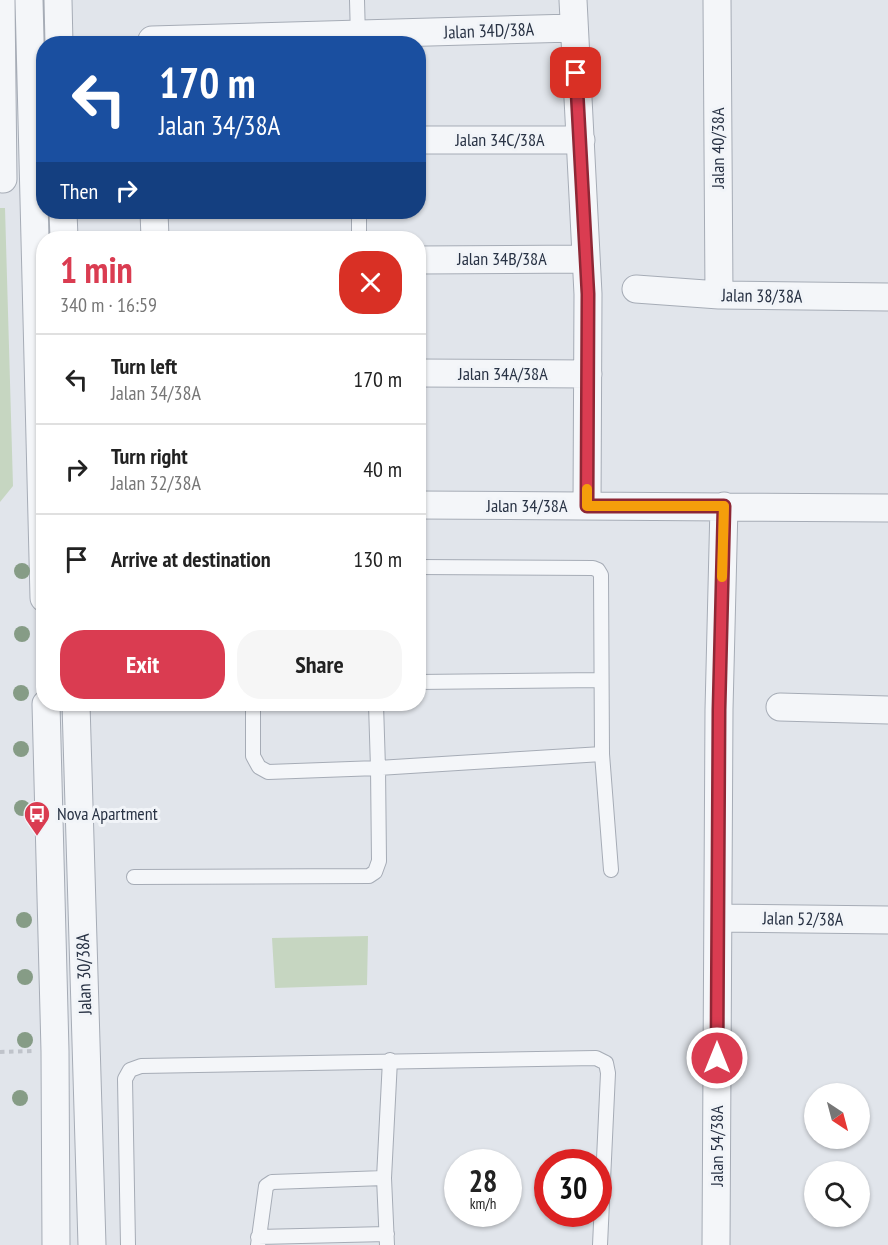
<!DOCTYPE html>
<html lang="en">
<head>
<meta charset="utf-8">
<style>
	:root { --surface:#fff; --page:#f6f6f6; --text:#222; --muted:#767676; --line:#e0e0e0; --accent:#da3c51 }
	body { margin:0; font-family:"PT Sans Narrow",sans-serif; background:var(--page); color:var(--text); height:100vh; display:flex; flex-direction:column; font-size:22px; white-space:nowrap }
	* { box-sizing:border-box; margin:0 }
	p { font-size:20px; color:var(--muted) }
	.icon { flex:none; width:33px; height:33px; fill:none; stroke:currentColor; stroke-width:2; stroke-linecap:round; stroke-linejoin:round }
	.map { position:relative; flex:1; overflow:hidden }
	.panel { position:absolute; left:36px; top:231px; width:390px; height:480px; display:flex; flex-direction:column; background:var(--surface); border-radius:24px; box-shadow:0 2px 4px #0004 }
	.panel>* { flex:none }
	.hud { position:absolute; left:36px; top:36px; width:390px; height:183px; border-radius:24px; box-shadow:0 2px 4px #0004; background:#1a4fa0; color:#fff; overflow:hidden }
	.needle { width:39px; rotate:144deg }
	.controls { position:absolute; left:804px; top:1083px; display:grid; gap:12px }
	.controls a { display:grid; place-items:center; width:66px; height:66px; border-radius:50%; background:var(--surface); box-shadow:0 2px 4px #0004; font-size:30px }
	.speed { position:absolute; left:444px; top:1149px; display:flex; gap:12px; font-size:30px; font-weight:700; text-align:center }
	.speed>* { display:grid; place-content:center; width:78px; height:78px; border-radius:50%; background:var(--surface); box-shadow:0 2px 4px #0004; line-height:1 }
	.speed small { font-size:15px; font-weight:400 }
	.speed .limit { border:9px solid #d22; background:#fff; color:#111 }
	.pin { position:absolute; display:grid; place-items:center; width:51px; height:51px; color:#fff; margin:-26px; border-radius:12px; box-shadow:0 3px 9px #0006 }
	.me { position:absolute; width:66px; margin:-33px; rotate:0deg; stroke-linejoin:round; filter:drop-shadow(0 0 4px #0008) }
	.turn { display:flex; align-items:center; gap:21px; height:126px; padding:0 24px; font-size:27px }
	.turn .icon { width:78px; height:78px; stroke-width:2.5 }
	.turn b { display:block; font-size:42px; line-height:51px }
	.then { display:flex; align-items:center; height:57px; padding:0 24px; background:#0003; gap:12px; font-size:22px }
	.round { display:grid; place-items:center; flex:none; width:63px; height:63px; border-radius:24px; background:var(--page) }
	.summary { display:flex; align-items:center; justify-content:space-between; height:102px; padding:0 24px }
	h1 { font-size:36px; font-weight:700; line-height:45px; color:var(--accent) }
	.button { display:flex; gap:12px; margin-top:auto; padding:12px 24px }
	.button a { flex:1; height:69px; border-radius:24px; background:var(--accent); color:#fff; font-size:24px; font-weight:700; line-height:69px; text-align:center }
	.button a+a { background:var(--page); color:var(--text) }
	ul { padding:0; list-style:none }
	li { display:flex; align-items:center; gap:18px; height:90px; padding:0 24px; border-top:2px solid var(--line) }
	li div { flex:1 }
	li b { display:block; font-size:22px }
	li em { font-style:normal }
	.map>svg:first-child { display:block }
	.green { fill:#c6d6c1 }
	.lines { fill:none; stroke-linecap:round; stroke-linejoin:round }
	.service-casing { stroke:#a6acb6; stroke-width:16 }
	.minor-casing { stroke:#a6acb6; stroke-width:29 }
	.path { stroke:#bfc3ca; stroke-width:4; stroke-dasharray:4.5 4.5; stroke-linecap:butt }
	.service { stroke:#f4f6f9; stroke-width:14 }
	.minor { stroke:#f4f6f9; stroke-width:27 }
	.tree { fill:#869c86 }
	.route-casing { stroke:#8e2735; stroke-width:15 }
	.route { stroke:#da3c51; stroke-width:10 }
	.slow { stroke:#f59e0b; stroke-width:10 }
	.labels { text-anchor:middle; stroke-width:6; stroke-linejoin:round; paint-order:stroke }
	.street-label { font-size:18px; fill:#283244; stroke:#f1f4f8 }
	.poi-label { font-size:18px; fill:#283244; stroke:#f1f4f8; text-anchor:start }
</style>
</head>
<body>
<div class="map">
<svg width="888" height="1245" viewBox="0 0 888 1245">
	<rect width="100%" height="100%" fill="#e1e5eb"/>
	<path class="green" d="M0,208H5L13,486L0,502Z
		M368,936L367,985L275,988L272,938Z"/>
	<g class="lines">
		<g class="service-casing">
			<path id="service" d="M357,0L358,37
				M359,212V238
				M418,567L593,568L598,570L601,575L602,754L611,870
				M418,682L601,680
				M253,704V756L259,767L268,772L378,768L376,704
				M134,877L369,876L375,872L379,861L378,768L602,754
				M384,1178L390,1060
				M258,1237L387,1234
				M128,1245L125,1079L130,1070L141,1066L596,1058L606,1063L608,1073L600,1245
				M258,1245L266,1186L272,1182L384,1178L387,1245"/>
		</g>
		<g class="minor-casing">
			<path id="minor" d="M1,0L3,179
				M29,0L44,598
				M58,0L59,44
				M573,0L588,294L587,506
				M717,0L719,295
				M152,44V40L573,28
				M418,140H581
				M63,212L64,238
				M154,212L155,238
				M418,260L586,259
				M636,289L719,295L888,297
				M418,373L588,374
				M418,505L888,508
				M46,704L55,1051L56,1245
				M76,704L92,1245
				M780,707L888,710
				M718,918L888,920
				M716,1245L719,710L724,506"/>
		</g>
		<path class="path" d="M0,1052L32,1051"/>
		<use href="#service" class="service"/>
		<use href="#minor" class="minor"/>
	</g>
	<g class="tree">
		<circle cx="22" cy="571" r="8"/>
		<circle cx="22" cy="634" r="8"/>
		<circle cx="21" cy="693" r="8"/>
		<circle cx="21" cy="749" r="8"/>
		<circle cx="22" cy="808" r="8"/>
		<circle cx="24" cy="920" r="8"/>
		<circle cx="25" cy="977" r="8"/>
		<circle cx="25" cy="1040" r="8"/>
		<circle cx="20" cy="1098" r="8"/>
	</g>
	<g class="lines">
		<g class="route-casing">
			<path id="route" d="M576,73L588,294L587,506H724L719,710L717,1058"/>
		</g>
		<use href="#route" class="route"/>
		<path class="slow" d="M587,489V506H724L722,577"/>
	</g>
	<defs>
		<g id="bus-pin" transform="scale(1.35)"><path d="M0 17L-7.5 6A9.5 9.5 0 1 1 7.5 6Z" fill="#da3c51" stroke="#f1f4f8"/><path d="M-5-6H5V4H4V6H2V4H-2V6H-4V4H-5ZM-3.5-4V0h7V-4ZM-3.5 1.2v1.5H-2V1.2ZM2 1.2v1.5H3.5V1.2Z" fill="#fff"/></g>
	</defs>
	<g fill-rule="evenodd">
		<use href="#bus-pin" x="37" y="814"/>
	</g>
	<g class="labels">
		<g class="street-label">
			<text transform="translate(489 31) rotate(-2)" y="6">Jalan 34D/38A</text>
			<text x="500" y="146">Jalan 34C/38A</text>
			<text transform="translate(718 148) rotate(-90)" y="6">Jalan 40/38A</text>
			<text x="502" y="265">Jalan 34B/38A</text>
			<text transform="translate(762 296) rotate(1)" y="6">Jalan 38/38A</text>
			<text x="503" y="380">Jalan 34A/38A</text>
			<text x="527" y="512">Jalan 34/38A</text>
			<text transform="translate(803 919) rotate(1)" y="6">Jalan 52/38A</text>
			<text transform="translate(84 974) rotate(-92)" y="6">Jalan 30/38A</text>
			<text transform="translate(717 1146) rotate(-90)" y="6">Jalan 54/38A</text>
		</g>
		<g class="poi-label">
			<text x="57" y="820">Nova Apartment</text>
		</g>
	</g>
</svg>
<div class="controls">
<a><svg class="needle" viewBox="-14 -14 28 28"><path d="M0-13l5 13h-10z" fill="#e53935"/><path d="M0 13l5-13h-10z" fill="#767676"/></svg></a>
<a><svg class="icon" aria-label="search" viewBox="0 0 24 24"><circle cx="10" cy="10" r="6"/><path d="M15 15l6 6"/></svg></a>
</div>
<div class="speed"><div>28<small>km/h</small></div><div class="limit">30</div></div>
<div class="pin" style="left:576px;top:73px;background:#d93025"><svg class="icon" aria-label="arrive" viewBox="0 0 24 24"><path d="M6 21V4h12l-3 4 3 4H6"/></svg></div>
<svg class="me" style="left:717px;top:1058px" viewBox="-20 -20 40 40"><circle r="17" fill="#da3c51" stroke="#fff" stroke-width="3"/><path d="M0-11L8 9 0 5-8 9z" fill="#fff"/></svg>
<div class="hud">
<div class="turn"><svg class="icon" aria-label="left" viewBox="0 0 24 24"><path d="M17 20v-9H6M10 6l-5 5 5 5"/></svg><div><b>170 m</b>Jalan 34/38A</div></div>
<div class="then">Then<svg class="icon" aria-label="right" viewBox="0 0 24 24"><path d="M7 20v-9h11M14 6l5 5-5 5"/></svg></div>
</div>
<section class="panel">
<div class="summary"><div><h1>1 min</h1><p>340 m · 16:59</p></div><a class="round" style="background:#d93025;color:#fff"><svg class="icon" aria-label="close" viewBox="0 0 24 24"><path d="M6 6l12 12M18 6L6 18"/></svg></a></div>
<ul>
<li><svg class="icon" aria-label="left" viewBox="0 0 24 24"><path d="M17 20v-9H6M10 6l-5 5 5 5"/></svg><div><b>Turn left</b><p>Jalan 34/38A</p></div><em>170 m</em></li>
<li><svg class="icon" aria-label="right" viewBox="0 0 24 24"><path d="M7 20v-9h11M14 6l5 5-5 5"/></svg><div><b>Turn right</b><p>Jalan 32/38A</p></div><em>40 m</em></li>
<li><svg class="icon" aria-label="arrive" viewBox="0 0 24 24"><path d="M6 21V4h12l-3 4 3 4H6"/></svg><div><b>Arrive at destination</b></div><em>130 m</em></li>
</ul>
<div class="button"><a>Exit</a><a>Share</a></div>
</section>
</div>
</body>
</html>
